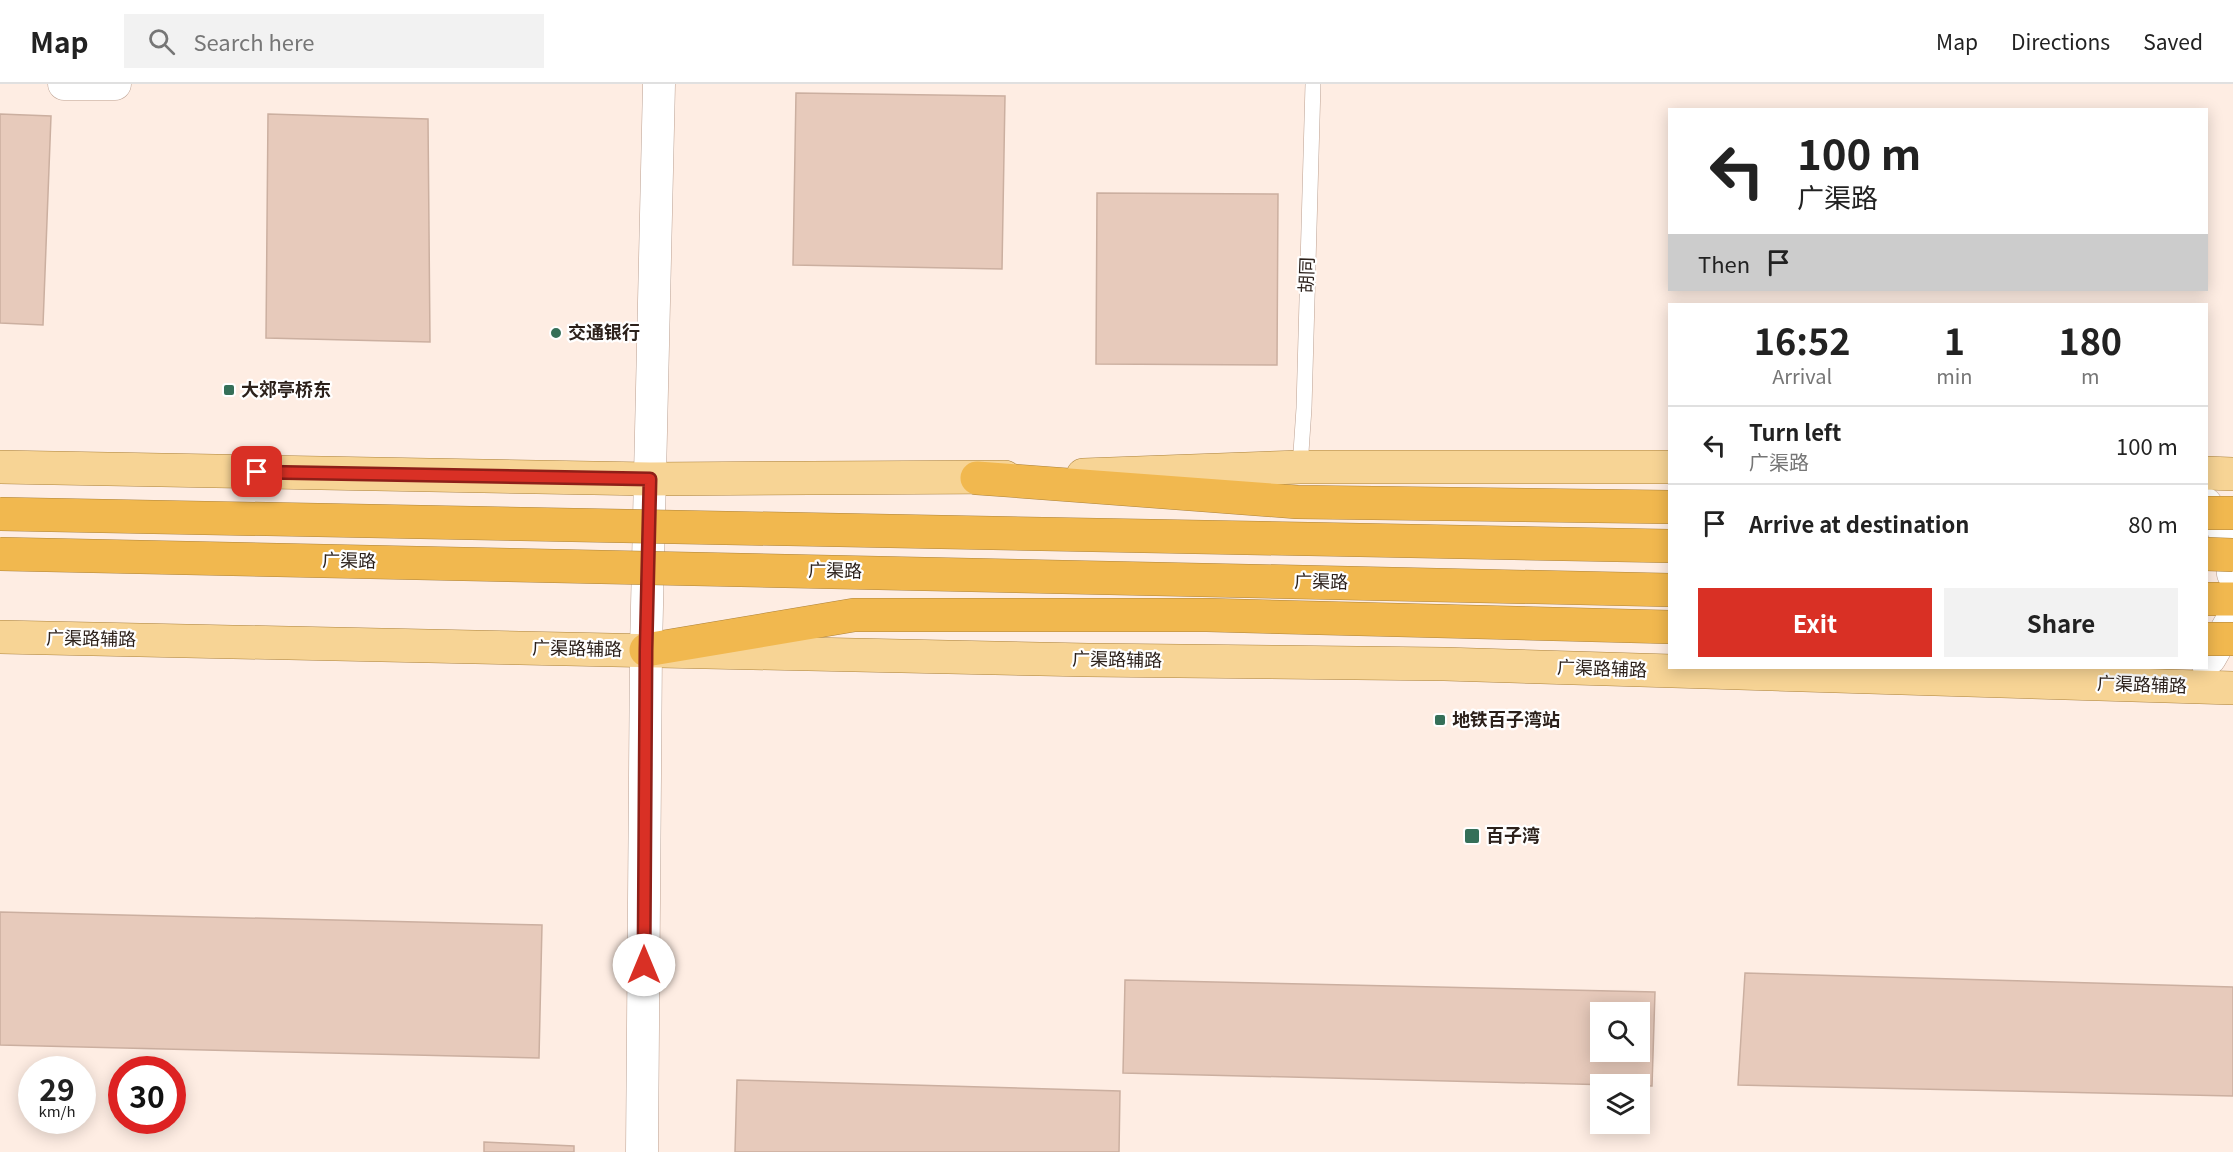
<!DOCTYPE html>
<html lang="en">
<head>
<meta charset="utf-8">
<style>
	:root { --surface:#fff; --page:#f2f2f2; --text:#222; --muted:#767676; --line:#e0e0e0; --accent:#d93025 }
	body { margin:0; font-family:Georgia,"Noto Sans SC",serif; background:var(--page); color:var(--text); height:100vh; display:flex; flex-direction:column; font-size:22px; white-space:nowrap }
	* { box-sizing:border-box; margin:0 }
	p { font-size:20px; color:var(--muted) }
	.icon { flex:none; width:33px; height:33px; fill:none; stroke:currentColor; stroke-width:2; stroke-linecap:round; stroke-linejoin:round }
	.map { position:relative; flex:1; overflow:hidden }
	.panel { position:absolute; left:1668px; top:219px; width:540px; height:366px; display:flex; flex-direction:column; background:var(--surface); border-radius:0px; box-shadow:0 3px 15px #0003 }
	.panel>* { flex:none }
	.top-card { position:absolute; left:1668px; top:24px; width:540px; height:183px; border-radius:0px; box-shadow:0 3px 15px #0003; background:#fff; color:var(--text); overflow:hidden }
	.fabs { position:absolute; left:1590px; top:918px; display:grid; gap:12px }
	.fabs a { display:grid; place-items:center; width:60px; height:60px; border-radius:0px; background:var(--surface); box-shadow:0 3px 15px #0003; font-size:30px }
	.speed { position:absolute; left:18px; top:972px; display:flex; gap:12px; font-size:30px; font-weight:700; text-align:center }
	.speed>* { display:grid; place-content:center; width:78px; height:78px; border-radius:50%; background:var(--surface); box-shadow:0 3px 15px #0003; line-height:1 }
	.speed small { font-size:15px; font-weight:400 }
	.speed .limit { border:9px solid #d22; background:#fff; color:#111 }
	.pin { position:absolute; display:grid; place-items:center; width:51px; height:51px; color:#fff; margin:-26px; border-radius:12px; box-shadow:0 3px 9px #0006 }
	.me { position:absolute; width:66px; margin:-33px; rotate:0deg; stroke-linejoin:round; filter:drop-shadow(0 0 4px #0008) }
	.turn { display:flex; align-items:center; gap:21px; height:126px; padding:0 30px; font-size:27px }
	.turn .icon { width:78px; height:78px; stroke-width:2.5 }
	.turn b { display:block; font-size:42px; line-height:51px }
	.then { display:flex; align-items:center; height:57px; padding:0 30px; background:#0003; gap:12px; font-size:22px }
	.eta { display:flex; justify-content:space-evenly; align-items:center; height:102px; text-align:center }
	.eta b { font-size:36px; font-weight:700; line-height:42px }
	.primary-button { display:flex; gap:12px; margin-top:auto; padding:12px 30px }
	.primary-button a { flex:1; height:69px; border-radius:0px; background:var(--accent); color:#fff; font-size:24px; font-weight:700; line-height:69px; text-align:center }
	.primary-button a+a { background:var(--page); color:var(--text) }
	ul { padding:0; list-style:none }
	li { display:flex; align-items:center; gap:18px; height:78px; padding:0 30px; border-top:2px solid var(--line) }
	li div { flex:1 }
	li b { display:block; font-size:22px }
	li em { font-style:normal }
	header { display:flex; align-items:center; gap:36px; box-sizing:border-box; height:84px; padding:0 30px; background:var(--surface); border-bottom:2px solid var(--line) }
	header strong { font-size:28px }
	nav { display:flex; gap:33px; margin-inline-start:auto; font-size:21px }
	.search { width:420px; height:54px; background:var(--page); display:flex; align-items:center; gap:15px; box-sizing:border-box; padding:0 21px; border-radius:0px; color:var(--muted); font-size:22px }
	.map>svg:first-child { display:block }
	.building { fill:#e7cabb; stroke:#cbafa0; stroke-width:1.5; fill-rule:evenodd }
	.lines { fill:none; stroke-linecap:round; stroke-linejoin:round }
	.lane-casing { stroke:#bca192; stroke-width:16 }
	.street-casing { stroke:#bca192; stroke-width:33 }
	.primary-casing { stroke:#ac833d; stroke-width:34 }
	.highway-casing { stroke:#ac833d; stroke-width:34 }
	.lane { stroke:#fff; stroke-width:15 }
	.street { stroke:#fff; stroke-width:32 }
	.primary { stroke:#f7d495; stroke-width:33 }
	.highway { stroke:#f1b84f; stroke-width:33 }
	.highway-bridge-casing { stroke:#ac833d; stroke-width:34; stroke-linecap:butt }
	.highway-bridge { stroke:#f1b84f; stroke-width:33 }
	.route-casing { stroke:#8d1f18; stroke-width:15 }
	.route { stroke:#d93025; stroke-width:10 }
	.poi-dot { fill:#356f58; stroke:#fff; stroke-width:2 }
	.labels { text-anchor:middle; stroke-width:4.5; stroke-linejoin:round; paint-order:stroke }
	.street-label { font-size:18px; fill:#2c211b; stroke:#fff }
	.poi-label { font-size:18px; font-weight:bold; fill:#2c211b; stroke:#fff; text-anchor:start }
</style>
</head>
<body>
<header>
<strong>Map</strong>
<div class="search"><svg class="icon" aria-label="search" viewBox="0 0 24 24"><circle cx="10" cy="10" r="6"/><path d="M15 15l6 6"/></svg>Search here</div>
<nav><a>Map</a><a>Directions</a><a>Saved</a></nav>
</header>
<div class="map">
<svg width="2233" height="1068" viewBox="0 0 2233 1068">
	<rect width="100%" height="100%" fill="#feede3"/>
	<path class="building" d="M796,9L1005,12L1002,185L793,181Z
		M0,30L51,32L43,241L0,239Z
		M268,30L428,35L430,258L266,254Z
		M1097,109L1278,110L1277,281L1096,280Z
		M0,828L542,841L539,974L0,961Z
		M1745,889L2233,903V1012L1738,1001Z
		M1125,896L1655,908L1652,1002L1123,989ZM1600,928H1640V968H1600Z
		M737,996L1120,1007L1119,1068H735Z
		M484,1058L574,1062V1068H484Z"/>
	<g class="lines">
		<g class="lane-casing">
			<path id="lane" d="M1300,383L1304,324L1313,0"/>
		</g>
		<g class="street-casing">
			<path id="street" d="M64,0H115
				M2206,420L2228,452L2233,490
				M2206,577L2210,574L2233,534V526
				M642,1068L646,566L659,0"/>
		</g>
		<g class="primary-casing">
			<path id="primary" d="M0,383L650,395L1005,393
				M2206,389L2233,390
				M1083,391L1300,383H1670
				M0,553L1088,576L1444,580L2233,604"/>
		</g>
		<g class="highway-casing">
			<path id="highway" d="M977,394L1297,418L1670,423
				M2206,515H2233
				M646,566L854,531H1207L1670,543"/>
		</g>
		<use href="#lane" class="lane"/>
		<use href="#street" class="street"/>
		<use href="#primary" class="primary"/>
		<use href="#highway" class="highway"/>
		<g class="highway-bridge-casing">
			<path id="highway-bridge" d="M2206,429H2233
				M0,430L1670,462
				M0,470L1670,506
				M2206,470L2233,471
				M2206,555H2233"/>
		</g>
		<use href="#highway-bridge" class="highway-bridge"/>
	</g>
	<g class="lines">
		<g class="route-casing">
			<path id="route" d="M257,388L650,395L646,566L644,881"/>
		</g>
		<use href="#route" class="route"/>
	</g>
	<g class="poi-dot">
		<circle cx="556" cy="249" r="6"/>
		<rect x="223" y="300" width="12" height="12" rx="3"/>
		<rect x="1434" y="630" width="12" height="12" rx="3"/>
		<rect x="1464" y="744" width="16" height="16" rx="3"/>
	</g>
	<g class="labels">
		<g class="street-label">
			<text transform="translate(1307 191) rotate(-88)" y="6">胡同</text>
			<text transform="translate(349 477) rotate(1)" y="6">广渠路</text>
			<text transform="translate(835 487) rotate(1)" y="6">广渠路</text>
			<text transform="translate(1321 498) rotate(1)" y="6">广渠路</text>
			<text transform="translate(91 555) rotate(1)" y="6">广渠路辅路</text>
			<text transform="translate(577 565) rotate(1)" y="6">广渠路辅路</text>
			<text transform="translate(1117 576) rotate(1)" y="6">广渠路辅路</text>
			<text transform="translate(1602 585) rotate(2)" y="6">广渠路辅路</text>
			<text transform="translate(2142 601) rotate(2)" y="6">广渠路辅路</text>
		</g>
		<g class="poi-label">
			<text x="568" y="255">交通银行</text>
			<text x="241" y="312">大郊亭桥东</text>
			<text x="1452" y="642">地铁百子湾站</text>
			<text x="1486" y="758">百子湾</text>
		</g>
	</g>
</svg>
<div class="fabs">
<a><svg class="icon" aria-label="search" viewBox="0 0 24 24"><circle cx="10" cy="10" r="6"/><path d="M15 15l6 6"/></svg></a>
<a><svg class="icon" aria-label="layers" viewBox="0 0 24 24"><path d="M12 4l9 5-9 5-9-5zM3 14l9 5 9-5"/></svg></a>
</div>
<div class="speed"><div>29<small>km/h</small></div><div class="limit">30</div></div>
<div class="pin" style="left:257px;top:388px;background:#d93025"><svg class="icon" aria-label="arrive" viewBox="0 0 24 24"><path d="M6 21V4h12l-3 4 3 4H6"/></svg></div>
<svg class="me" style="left:644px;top:881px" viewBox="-20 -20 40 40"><circle r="19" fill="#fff"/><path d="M0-13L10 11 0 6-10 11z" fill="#d93025"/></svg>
<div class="top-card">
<div class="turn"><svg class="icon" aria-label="left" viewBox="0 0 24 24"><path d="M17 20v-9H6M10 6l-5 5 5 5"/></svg><div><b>100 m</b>广渠路</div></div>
<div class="then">Then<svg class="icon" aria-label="arrive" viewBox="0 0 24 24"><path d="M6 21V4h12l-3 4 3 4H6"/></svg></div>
</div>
<section class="panel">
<div class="eta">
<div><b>16:52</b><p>Arrival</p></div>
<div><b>1</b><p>min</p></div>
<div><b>180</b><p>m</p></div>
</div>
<ul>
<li><svg class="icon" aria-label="left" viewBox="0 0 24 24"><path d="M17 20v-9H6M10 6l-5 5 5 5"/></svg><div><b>Turn left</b><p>广渠路</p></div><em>100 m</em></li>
<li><svg class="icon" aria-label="arrive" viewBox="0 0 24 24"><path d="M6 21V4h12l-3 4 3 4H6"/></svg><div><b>Arrive at destination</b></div><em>80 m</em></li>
</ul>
<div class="primary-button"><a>Exit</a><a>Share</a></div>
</section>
</div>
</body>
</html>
